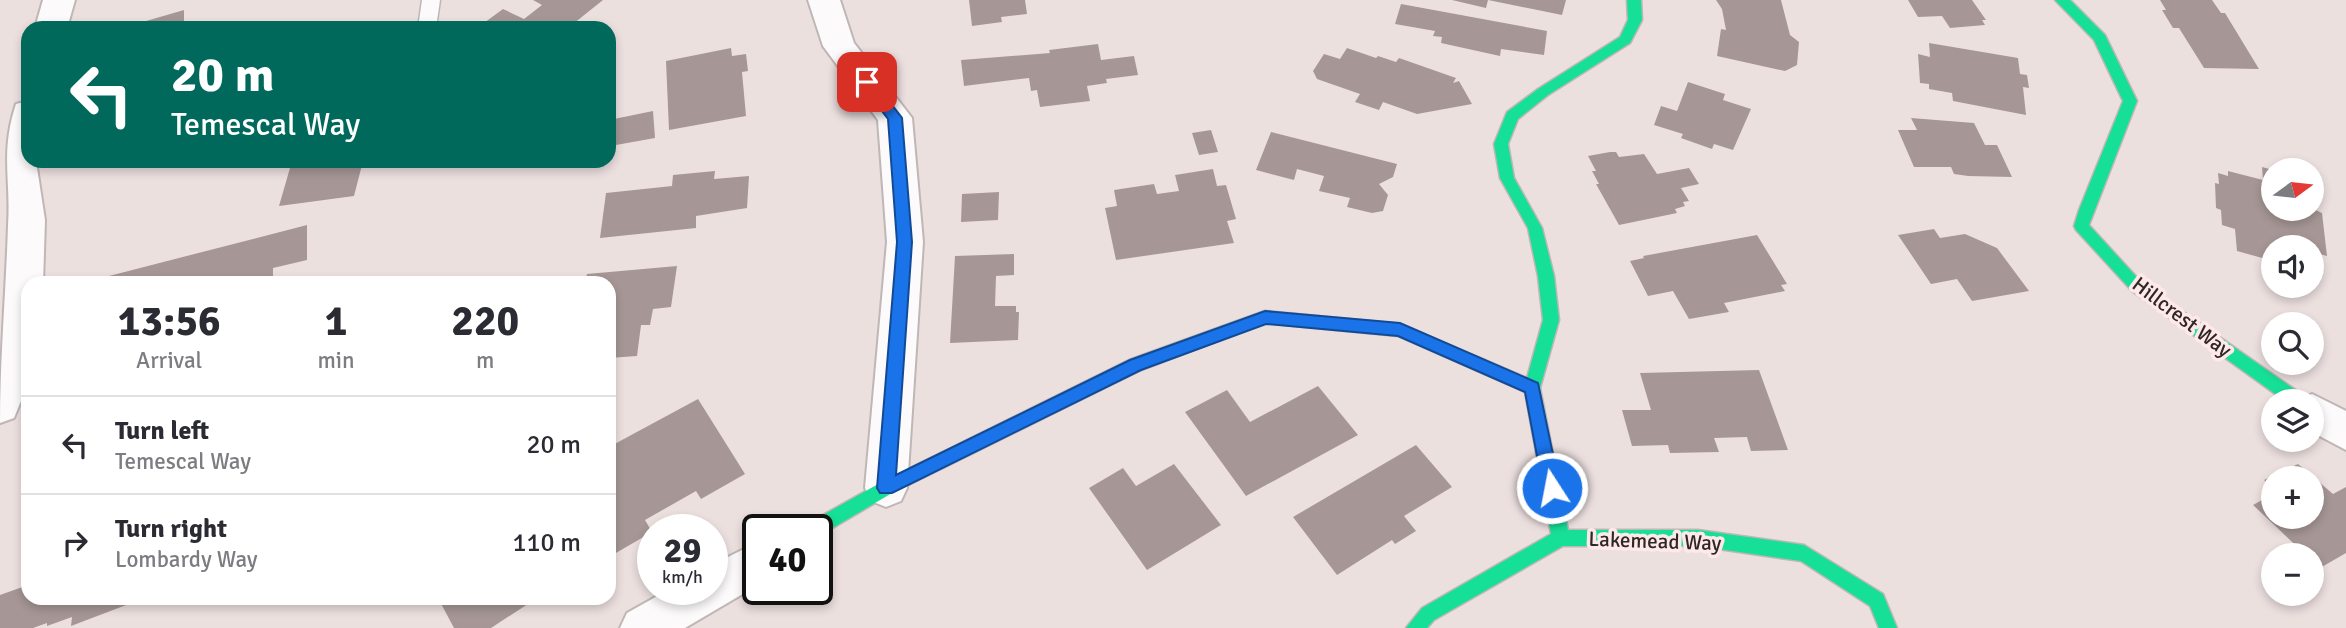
<!DOCTYPE html>
<html lang="en">
<head>
<meta charset="utf-8">
<style>
	:root { --surface:#fff; --page:#f2f2f3; --text:#2b2b33; --muted:#7c7c81; --line:#e1e1e2 }
	body { margin:0; font-family:Signika,sans-serif; background:var(--page); color:var(--text); height:100vh; display:flex; flex-direction:column; font-size:26px; white-space:nowrap }
	* { box-sizing:border-box; margin:0 }
	p { font-size:23px; color:var(--muted) }
	.icon { flex:none; width:38px; height:38px; fill:none; stroke:currentColor; stroke-width:2; stroke-linecap:round; stroke-linejoin:round }
	.map { position:relative; flex:1; overflow:hidden }
	.side { position:absolute; left:21px; top:276px; width:595px; height:329px; display:flex; flex-direction:column; background:var(--surface); border-radius:21px; box-shadow:0 4px 10px #0003 }
	.side>* { flex:none }
	.hud { position:absolute; left:21px; top:21px; width:595px; height:147px; border-radius:21px; box-shadow:0 4px 10px #0003; background:#00695c; color:#fff; overflow:hidden }
	.needle { width:46px; rotate:75deg }
	.fabs { position:absolute; left:2261px; top:158px; display:grid; gap:14px }
	.fabs a { display:grid; place-items:center; width:63px; height:63px; border-radius:50%; background:var(--surface); box-shadow:0 4px 10px #0003; font-size:35px }
	.speed { position:absolute; left:637px; top:514px; display:flex; gap:14px; font-size:35px; font-weight:700; text-align:center }
	.speed>* { display:grid; place-content:center; width:91px; height:91px; border-radius:50%; background:var(--surface); box-shadow:0 4px 10px #0003; line-height:1 }
	.speed small { font-size:18px; font-weight:400 }
	.speed .limit { border:4px solid #111; border-radius:10px; background:#fff; color:#111 }
	.pin { position:absolute; display:grid; place-items:center; width:60px; height:60px; color:#fff; margin:-30px; border-radius:14px; box-shadow:0 4px 10px #0006 }
	.me { position:absolute; width:77px; margin:-38px; rotate:349deg; stroke-linejoin:round; filter:drop-shadow(0 0 5px #0008) }
	.turn { display:flex; align-items:center; gap:24px; height:147px; padding:0 35px; font-size:32px }
	.turn .icon { width:91px; height:91px; stroke-width:2.5 }
	.turn b { display:block; font-size:49px; line-height:60px }
	.eta { display:flex; justify-content:space-evenly; align-items:center; height:119px; text-align:center }
	.eta b { font-size:42px; font-weight:700; line-height:49px }
	ul { padding:0; list-style:none }
	li { display:flex; align-items:center; gap:21px; height:98px; padding:0 35px; border-top:2px solid var(--line) }
	li div { flex:1 }
	li b { display:block; font-size:26px }
	li em { font-style:normal }
	.map>svg:first-child { display:block }
	.building { fill:#a69796 }
	.lines { fill:none; stroke-linecap:round; stroke-linejoin:round }
	.lane-casing { stroke:#bfb6b6; stroke-width:3 }
	.street-casing { stroke:#bfb6b6; stroke-width:4 }
	.fast-casing { stroke:#bfb6b6; stroke-width:3 }
	.lane { fill:#fcfafa; fill-rule:evenodd }
	.street { fill:#fcfafa; fill-rule:evenodd }
	.fast { fill:#16e098; fill-rule:evenodd }
	.route { fill:#1a73e8; stroke:#114b97; stroke-width:2 }
	.labels { text-anchor:middle; stroke-width:7; stroke-linejoin:round; paint-order:stroke }
	.street-label { font-size:21px; fill:#2e2726; stroke:#fee9e8 }
</style>
</head>
<body>
<div class="map">
<svg width="2346" height="628" viewBox="0 0 2346 628">
	<rect width="100%" height="100%" fill="#ece0df"/>
	<path class="building" d="M533,0H603L568,28H477L503,9L524,19L542,5Z
		M969,0H1025L1027,14L1001,17L1002,22L972,26Z
		M1452,0H1488L1486,8Z
		M1488,0H1566L1562,15Z
		M1716,0H1781L1790,35L1799,42L1797,65L1785,71L1717,56L1721,29L1726,30L1722,9Z
		M1908,0H1972L1986,20H1982L1985,25L1950,28L1942,16L1918,17Z
		M2160,0H2212L2221,13H2225L2259,69L2204,68L2179,28H2173L2162,10H2166Z
		M1401,4L1547,31L1544,55L1501,49L1500,56L1441,43L1442,37L1433,36L1435,31L1395,24Z
		M184,10V27L196,23L197,28H122Z
		M1929,43L2018,58L2020,74L2027,75L2029,88L2023,87L2026,115L1953,101L1952,93L1929,89V84L1920,83L1918,54L1930,57Z
		M1098,44L1101,60L1134,56L1138,75L1106,79L1107,83L1087,86L1090,101L1040,107L1037,90L1031,91L1029,78L964,86L961,60L1050,53L1049,50Z
		M731,48L732,56L746,54L748,71L742,72L746,116L669,130L666,61Z
		M1347,48L1376,58L1378,56L1396,62L1399,58L1456,78L1453,83L1459,81L1472,104L1417,114L1383,102L1379,110L1355,102L1360,94L1317,79L1313,71L1324,54L1340,59Z
		M1688,82L1725,94L1723,100L1751,109L1733,150L1714,144L1712,149L1681,138L1683,134L1654,125L1661,106L1677,111Z
		M653,111L655,138L616,145L614,119Z
		M1911,118L1974,123L1985,145H1997L2012,177L1968,176L1954,174L1951,167H1914L1898,130H1917Z
		M1211,130L1218,152L1199,155L1192,133Z
		M1271,132L1397,164L1393,177L1379,184L1388,195L1383,211L1372,213L1347,207L1350,198L1319,191L1324,176L1297,169L1294,180L1256,170Z
		M1610,152H1616L1619,157L1644,154L1657,174L1689,168L1699,184L1681,188L1689,201L1683,202L1685,206L1675,209L1677,213L1619,225L1596,184H1599L1592,171H1596L1588,156Z
		M292,161H363L354,196L279,206Z
		M2262,167L2273,170V208H2311L2322,213L2327,256L2312,252V247H2273V261L2237,251L2235,229L2222,225L2221,210L2216,208L2215,183L2219,184L2218,173L2228,176V171L2263,180Z
		M1213,169L1217,186L1226,185L1236,219L1227,221L1234,243L1116,260L1105,208L1117,206L1114,190L1154,184L1157,194L1179,191L1175,175Z
		M715,171L714,179L749,176L747,208L696,216V228L600,238L606,193L672,186L673,175Z
		M999,192L998,220L961,222L962,194Z
		M307,225V260L273,268V284H108L109,276Z
		M1934,229L1940,238L1965,234L1997,248L2029,291L1972,301L1957,279L1931,284L1898,235Z
		M1757,235L1787,284L1781,285L1785,291L1724,303L1729,312L1689,319L1673,291L1648,296L1630,261L1644,258L1643,256Z
		M1014,254V275L996,276L995,306H1016V312H1019L1018,340L950,343L955,256Z
		M677,266L671,307L653,309L650,325H641L637,356L609,358V284H585L587,274Z
		M1759,370L1788,450L1751,451L1747,437L1714,438L1719,452L1670,453L1668,445L1632,446L1622,410H1651L1640,373Z
		M1318,386L1358,435L1246,496L1185,412L1227,390L1250,422Z
		M698,399L745,474L701,499L696,491L645,520L652,532L609,557V447Z
		M1416,445L1452,487L1404,516L1416,531L1395,544L1392,540L1337,575L1293,517Z
		M1174,464L1221,525L1147,570L1089,488L1123,468L1136,486Z
		M2298,464L2333,494L2346,487V553L2320,568L2312,560V555H2306L2253,505L2273,494V516H2312V478H2273V489L2264,480Z
		M28,585V598H137L134,602L71,626L72,617L47,626V623L33,628H0V595Z
		M438,598H537L491,628H454Z"/>
	<g class="lines">
		<g class="lane-casing">
			<path id="lane" d="M422,0H440L436,28H418Z"/>
		</g>
		<g class="street-casing">
			<path id="street" d="M43,0H75L67,28H35Z
				M808,0H840L854,43L912,118L923,242L907,488L901,501L886,507L871,501L865,488L887,242L878,120L823,46Z
				M28,101V161H36L45,220L43,284H28V384L14,418L0,423C0,357 6,291 8,225C11,179 0,152 16,104Z
				M2312,394L2346,411V450L2312,432V401H2297Z
				M758,542V585L685,628H620L627,613L668,590H712V565Z"/>
		</g>
		<g class="fast-casing">
			<path id="fast" d="M1627,0H1641L1642,20L1630,43L1548,95L1518,119L1508,144L1514,178L1542,228L1554,276L1559,320L1540,388L1568,530H1698L1804,545L1883,594L1897,628H1879L1870,606L1801,561L1698,546H1563L1434,620L1427,628H1406L1422,608L1551,534L1525,392L1398,336L1265,323L1141,370L892,493L819,536H817V530H804L807,524L880,483L1129,360L1265,311L1400,324L1527,378L1543,320L1538,276L1528,228L1500,178L1494,144L1507,112L1538,89L1620,37L1628,20Z
				M2055,0H2070L2105,35L2137,101L2089,225L2142,283L2304,396L2306,401H2285L2132,291L2076,230L2074,226L2079,210L2123,101L2094,40Z"/>
		</g>
		<use href="#lane" class="lane"/>
		<use href="#street" class="street"/>
		<use href="#fast" class="fast"/>
	</g>
	<path class="route" d="M867,77L872,79L902,118L912,242L896,475L1130,360L1265,311L1400,323L1538,383L1560,488L1558,493L1552,496L1543,488L1525,392L1398,336L1266,324L1141,370L892,493H880L877,488L897,242L888,119L860,82Z"/>
	<g class="labels">
		<g class="street-label">
			<text transform="translate(2182 317) rotate(37)" y="7">Hillcrest Way</text>
			<text transform="translate(1655 541) rotate(2)" y="7">Lakemead Way</text>
		</g>
	</g>
</svg>
<div class="fabs">
<a><svg class="needle" viewBox="-14 -14 28 28"><path d="M0-13l5 13h-10z" fill="#e53935"/><path d="M0 13l5-13h-10z" fill="#7c7c81"/></svg></a>
<a><svg class="icon" aria-label="sound" viewBox="0 0 24 24"><path d="M4 9h4l5-4v14l-5-4H4zM17 9q2 3 0 6"/></svg></a>
<a><svg class="icon" aria-label="search" viewBox="0 0 24 24"><circle cx="10" cy="10" r="6"/><path d="M15 15l6 6"/></svg></a>
<a><svg class="icon" aria-label="layers" viewBox="0 0 24 24"><path d="M12 4l9 5-9 5-9-5zM3 14l9 5 9-5"/></svg></a>
<a>+</a>
<a>−</a>
</div>
<div class="speed"><div>29<small>km/h</small></div><div class="limit">40</div></div>
<div class="pin" style="left:867px;top:82px;background:#d93025"><svg class="icon" aria-label="arrive" viewBox="0 0 24 24"><path d="M6 21V4h12l-3 4 3 4H6"/></svg></div>
<svg class="me" style="left:1552px;top:488px" viewBox="-20 -20 40 40"><circle r="17" fill="#1a73e8" stroke="#fff" stroke-width="3"/><path d="M0-11L8 9 0 5-8 9z" fill="#fff"/></svg>
<div class="hud">
<div class="turn"><svg class="icon" aria-label="left" viewBox="0 0 24 24"><path d="M17 20v-9H6M10 6l-5 5 5 5"/></svg><div><b>20 m</b>Temescal Way</div></div>
</div>
<section class="side">
<div class="eta">
<div><b>13:56</b><p>Arrival</p></div>
<div><b>1</b><p>min</p></div>
<div><b>220</b><p>m</p></div>
</div>
<ul>
<li><svg class="icon" aria-label="left" viewBox="0 0 24 24"><path d="M17 20v-9H6M10 6l-5 5 5 5"/></svg><div><b>Turn left</b><p>Temescal Way</p></div><em>20 m</em></li>
<li><svg class="icon" aria-label="right" viewBox="0 0 24 24"><path d="M7 20v-9h11M14 6l5 5-5 5"/></svg><div><b>Turn right</b><p>Lombardy Way</p></div><em>110 m</em></li>
</ul>
</section>
</div>
</body>
</html>
